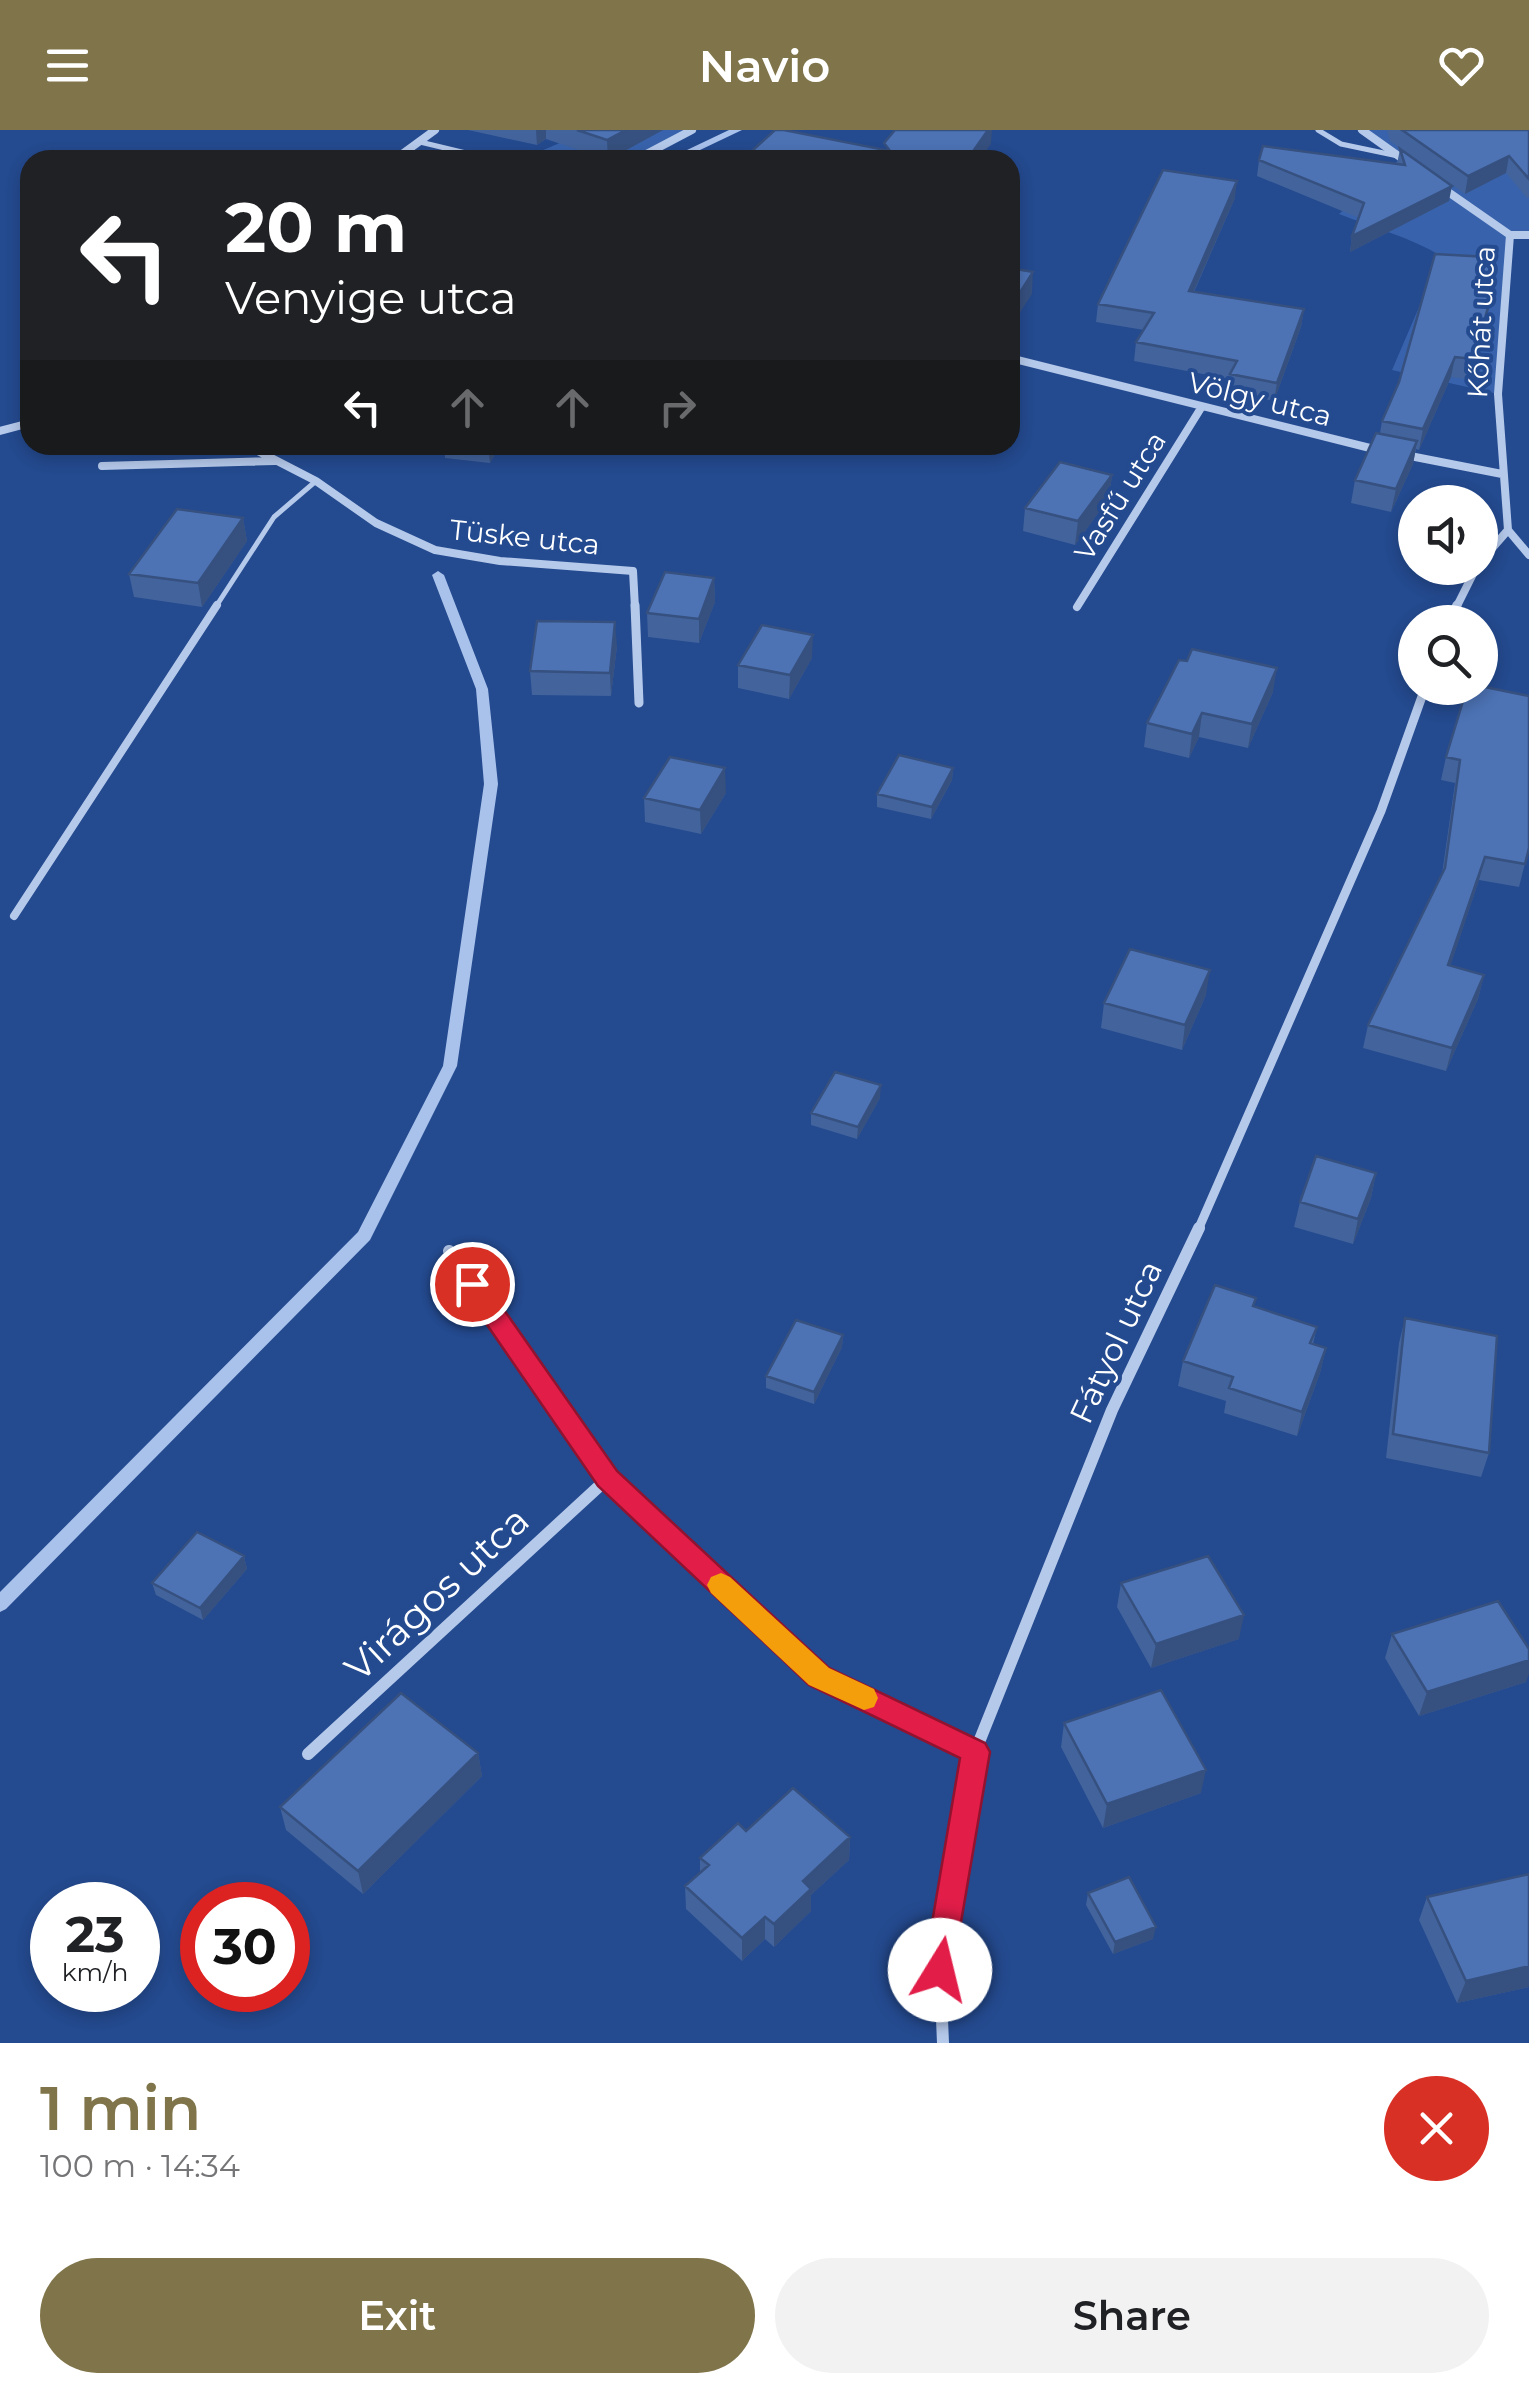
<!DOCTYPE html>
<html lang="en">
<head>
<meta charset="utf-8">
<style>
	:root { --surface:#fff; --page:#f2f2f2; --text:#202124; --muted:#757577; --accent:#80754a }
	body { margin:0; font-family:Montserrat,sans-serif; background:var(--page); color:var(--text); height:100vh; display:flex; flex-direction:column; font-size:38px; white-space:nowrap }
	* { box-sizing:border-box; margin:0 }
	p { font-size:32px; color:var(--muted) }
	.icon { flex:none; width:55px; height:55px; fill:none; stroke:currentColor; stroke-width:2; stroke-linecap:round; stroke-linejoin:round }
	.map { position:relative; height:1913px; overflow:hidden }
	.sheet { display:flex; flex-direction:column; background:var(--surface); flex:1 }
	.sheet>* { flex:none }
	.guide { position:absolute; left:20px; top:20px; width:1000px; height:305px; border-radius:30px; box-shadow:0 5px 15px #0003; background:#202124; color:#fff; overflow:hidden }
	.buttons { position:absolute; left:1398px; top:355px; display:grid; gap:20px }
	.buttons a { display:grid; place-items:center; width:100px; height:100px; border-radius:50%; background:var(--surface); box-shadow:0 5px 15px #0003; font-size:50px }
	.speed { position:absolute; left:30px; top:1752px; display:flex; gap:20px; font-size:50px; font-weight:700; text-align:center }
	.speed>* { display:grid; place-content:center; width:130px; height:130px; border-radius:50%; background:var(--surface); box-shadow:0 5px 15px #0003; line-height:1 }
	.speed small { font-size:25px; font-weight:400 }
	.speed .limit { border:15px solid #d22; background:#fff; color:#111 }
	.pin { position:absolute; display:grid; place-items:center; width:85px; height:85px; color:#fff; margin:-42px; border:5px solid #fff; border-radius:50%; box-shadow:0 2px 10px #0007 }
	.me { position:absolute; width:110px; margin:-55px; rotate:9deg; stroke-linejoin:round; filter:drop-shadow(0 0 8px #0008) }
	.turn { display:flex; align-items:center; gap:35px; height:210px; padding:0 40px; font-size:45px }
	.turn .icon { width:130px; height:130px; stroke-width:2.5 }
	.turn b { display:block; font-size:70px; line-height:85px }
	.lanes { display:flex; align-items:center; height:95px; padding:0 40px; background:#0003; justify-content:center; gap:50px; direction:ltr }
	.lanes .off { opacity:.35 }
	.round { display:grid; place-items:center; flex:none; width:105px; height:105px; border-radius:52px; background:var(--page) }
	.overview { display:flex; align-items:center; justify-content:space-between; height:170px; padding:0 40px }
	h1 { font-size:60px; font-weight:600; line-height:75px; color:var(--accent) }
	.button { display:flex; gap:20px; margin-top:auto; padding:20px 40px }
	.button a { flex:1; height:115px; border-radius:60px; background:var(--accent); color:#fff; font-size:40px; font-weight:600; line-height:115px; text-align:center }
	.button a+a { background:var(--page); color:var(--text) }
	header { display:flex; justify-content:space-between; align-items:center; height:130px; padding:0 40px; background:var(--accent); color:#fff; font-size:45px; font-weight:600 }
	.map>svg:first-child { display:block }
	.green { fill:#3863ac }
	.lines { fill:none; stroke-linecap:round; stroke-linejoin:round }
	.stream { fill:#a9c2ec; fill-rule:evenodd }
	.lane-far1 { stroke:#b5c9eb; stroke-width:5 }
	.lane { stroke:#b5c9eb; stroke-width:8 }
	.street-far2 { stroke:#b5c9eb; stroke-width:8 }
	.street-far1 { stroke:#b5c9eb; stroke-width:9 }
	.street { stroke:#b5c9eb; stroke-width:12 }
	.wall { fill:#42639c }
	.shaded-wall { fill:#36507f }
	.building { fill:#4d73b5; stroke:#36507f; stroke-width:2.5 }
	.route { fill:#e11d48; stroke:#92132f; stroke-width:2.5 }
	.slow { fill:#f59e0b }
	.labels { text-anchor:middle; stroke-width:8; stroke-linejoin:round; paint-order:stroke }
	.far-street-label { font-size:28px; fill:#fff; stroke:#244a8f }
	.street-label { font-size:32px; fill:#fff; stroke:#244a8f }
	.near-street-label { font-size:38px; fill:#fff; stroke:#244a8f }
</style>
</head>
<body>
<header><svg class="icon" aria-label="menu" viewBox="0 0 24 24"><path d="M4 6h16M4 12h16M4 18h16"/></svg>Navio<svg class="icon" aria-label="heart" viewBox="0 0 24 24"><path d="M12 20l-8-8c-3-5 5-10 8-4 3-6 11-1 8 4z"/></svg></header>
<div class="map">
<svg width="1529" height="1913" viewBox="0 0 1529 1913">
	<rect width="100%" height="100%" fill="#244a8f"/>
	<path class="green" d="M590,0H692L635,30H520Z
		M1362,0H1529V105H1511L1498,264L1392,240L1441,126C1410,107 1374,98 1339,84L1401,28Z"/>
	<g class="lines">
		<path class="stream" d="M729,0H742L679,30H666Z
			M345,315H357L362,320L360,322H352Z
			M438,441L444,445L488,559L498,654L457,936L370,1110L6,1479L0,1482V1462L358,1102L443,936L484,654L476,559L432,445Z"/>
		<path class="lane-far1" d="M1318,0L1341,14L1398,26
			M420,12L495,30
			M215,478L274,387L316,351"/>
		<path class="lane" d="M14,786L217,475"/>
		<path class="street-far2" d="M1362,0L1407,32
			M394,30L435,0
			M635,30L692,0
			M1441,57L1510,105
			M1510,105H1529
			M1010,228L1378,320
			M0,301L30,293
			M246,315L316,351L376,393L435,420L500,431L633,441L635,478
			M1405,325L1502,344
			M102,336L275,331
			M1508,400L1498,264L1510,105
			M1508,400L1529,425
			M1480,432L1508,400
			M1077,477L1201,278
			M1456,478L1476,438"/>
		<path class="street-far1" d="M635,475L639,573
			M1449,492L1457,475
			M1198,1100L1381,681L1425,558"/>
		<path class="street" d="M449,1121L607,1349L819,1546L975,1622
			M308,1624L607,1349
			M943,1913L940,1841L975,1622L1112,1280L1199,1098"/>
	</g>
	<path class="wall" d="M468,0H663L608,30L546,9L537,15Z
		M1387,0H1529V68H1527L1506,43L1465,64L1390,11Z
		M1400,19L1449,71L1350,122L1352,106L1359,88L1257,46L1259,30L1397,34Z
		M1235,68L1194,162L1304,179L1301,197L1274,271L1227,262L1229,249L1134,231L1136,212L1144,200L1096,192L1098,174Z
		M1494,155L1470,250L1451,247L1419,320L1416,319L1413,334L1391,382L1351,373L1355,350L1380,303L1382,291Z
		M444,315H500L490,333L445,328Z
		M1112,345L1109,368L1075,415L1023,401L1025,378Z
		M243,388L247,411L202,477L134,467L129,444Z
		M714,448L715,472L699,513L648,507L647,483Z
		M617,516L611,566L532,565L530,541Z
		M812,528L789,569L738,558V535Z
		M1467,558L1529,718L1519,757L1479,750L1450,836L1484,845L1478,869L1446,941L1363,918L1368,895L1442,744L1455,653L1441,650L1446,627Z
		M1273,562L1248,618L1199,607L1189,628L1144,617L1147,593Z
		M953,638L952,650L931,689L877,677V664Z
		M726,663L701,704L645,692L644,668Z
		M1206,865L1182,920L1101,898L1104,873Z
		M880,968L857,1009L811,995V983Z
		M1376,1043L1371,1068L1353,1114L1294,1097L1300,1072Z
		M1254,1177L1317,1197L1313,1214L1326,1218L1320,1243L1297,1306L1224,1283L1226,1271L1178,1256L1183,1231Z
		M1405,1188L1489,1323L1481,1347L1386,1328L1399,1213Z
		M843,1205L842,1217L814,1274L766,1258V1246Z
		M244,1426L247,1439L203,1490L156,1465L152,1453Z
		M1121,1453L1239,1509L1151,1538L1117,1477Z
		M1392,1504L1526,1552L1419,1586L1385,1528Z
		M1064,1593L1201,1663L1103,1698L1061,1617Z
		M478,1623L482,1646L363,1764L286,1700L280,1677Z
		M746,1701L850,1707L849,1730L811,1765V1781L774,1817L765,1809L742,1831L686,1779L685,1756L700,1743V1728Z
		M1529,1744V1857L1457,1873L1419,1790L1427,1767Z
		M1088,1763L1153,1809L1113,1824L1086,1775Z"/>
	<path class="shaded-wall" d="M536,0H546V9L537,15Z
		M626,0H663L608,30L607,10Z
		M988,0H992L991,14L979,30H967Z
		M1509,26L1506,43L1465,64L1468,46Z
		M1237,51L1235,68L1186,179L1189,161Z
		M1452,56L1449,71L1350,122L1352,106Z
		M1033,142L1032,164L1010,198V178Z
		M1494,155L1490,174L1470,250L1474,229Z
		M1304,179L1301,197L1274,271L1277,253Z
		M1455,227L1451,247L1419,320L1423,299Z
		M1417,311L1413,334L1391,382L1396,359Z
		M488,315H500L490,333Z
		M1112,345L1109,368L1075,415L1078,391Z
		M243,388L247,411L202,477L198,453Z
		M714,448L715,472L699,513V489Z
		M615,492L617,516L611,566L610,543Z
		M813,505L812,528L789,569L790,545Z
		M1277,538L1273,562L1248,618L1252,594Z
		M1202,583L1199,607L1189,628L1192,604Z
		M725,638L726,663L701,704L700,680Z
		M953,638L952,650L931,689L932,677Z
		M1485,727L1479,750L1443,858L1448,835Z
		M1210,840L1206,865L1182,920L1185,895Z
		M1484,845L1478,869L1446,941L1452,918Z
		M881,955L880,968L857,1009L858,997Z
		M1376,1043L1371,1068L1353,1114L1358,1089Z
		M843,1205L842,1217L814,1274V1262Z
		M1326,1218L1320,1243L1297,1306L1302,1282Z
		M244,1426L247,1439L203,1490L200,1478Z
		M1244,1485L1239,1509L1151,1538L1156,1514Z
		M1529,1530V1544L1526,1552L1419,1586L1427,1562Z
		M478,1623L482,1646L363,1764L358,1741Z
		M1206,1640L1201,1663L1103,1698L1107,1674Z
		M850,1707L849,1730L811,1765V1781L774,1817V1794L803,1751Z
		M765,1787V1809L742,1831V1808Z
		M1156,1797L1153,1809L1113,1824L1115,1812Z
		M1529,1836V1857L1457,1873L1466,1851Z"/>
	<path class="building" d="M577,0H626L607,10Z
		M775,0H784L890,21L884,13L895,0H988L967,30H742Z
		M1402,0H1529V49L1509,26L1468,46Z
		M1263,16L1405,35L1400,19L1452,56L1352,106L1364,73L1259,30Z
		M1163,40L1237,51L1189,161L1304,179L1277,253L1230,244L1237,231L1136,212L1154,183L1098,174Z
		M1435,124L1488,127L1494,155L1474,229L1455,227L1423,299L1382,291L1399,252Z
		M1010,138L1033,142L1010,178Z
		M1376,303L1417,311L1396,359L1355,350Z
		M1060,332L1112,345L1078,391L1025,378Z
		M177,379L243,388L198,453L129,444Z
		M665,442L714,448L699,489L647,483Z
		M537,491L615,492L610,543L530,541Z
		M762,495L813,505L790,545L738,535Z
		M1192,519L1277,538L1252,594L1202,583L1192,604L1147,593L1179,530L1187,531Z
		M1480,556L1529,566V718L1525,734L1485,727L1448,835L1484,845L1452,918L1368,895L1445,738L1460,630L1446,627L1467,558H1480Z
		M899,625L953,638L932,677L877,664Z
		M670,627L725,638L700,680L644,668Z
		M1130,819L1210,840L1185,895L1104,873Z
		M835,942L881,955L858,997L811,983Z
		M1316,1026L1376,1043L1358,1089L1300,1072Z
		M1215,1155L1256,1168L1253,1176L1317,1197L1310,1213L1326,1218L1302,1282L1229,1258L1233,1247L1183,1231Z
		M1405,1188L1497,1206L1489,1323L1393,1304Z
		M796,1190L843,1205L814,1262L766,1246Z
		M197,1402L244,1426L200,1478L152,1453Z
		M1208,1426L1244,1485L1156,1514L1121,1453Z
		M1498,1471L1529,1519V1530L1427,1562L1392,1504Z
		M1161,1560L1206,1640L1107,1674L1064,1593Z
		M401,1563L478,1623L358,1741L280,1677Z
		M793,1658L850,1707L803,1751L811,1759L774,1794L765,1787L742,1808L685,1756L709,1735L700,1728L738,1693L746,1701Z
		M1529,1744V1836L1466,1851L1427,1767Z
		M1129,1747L1156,1797L1115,1812L1088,1763Z"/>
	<path class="route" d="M472,1145L481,1147L617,1341L802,1513L829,1538L985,1613L990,1622L951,1851L940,1855L929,1851L924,1840L960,1628L809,1555L783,1530L598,1356L463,1160L460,1154L463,1147Z"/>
	<path class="slow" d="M721,1443L730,1447L829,1538L874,1559L878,1568L874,1577L864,1580L809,1555L711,1463L707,1455L711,1447Z"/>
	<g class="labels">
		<g class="far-street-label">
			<text transform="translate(1481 192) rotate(-87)" y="10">Kőhát utca</text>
			<text transform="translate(1260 269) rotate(14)" y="10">Völgy utca</text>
			<text transform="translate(1120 366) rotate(-58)" y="10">Vasfű utca</text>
			<text transform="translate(525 407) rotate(6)" y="10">Tüske utca</text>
		</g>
		<g class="street-label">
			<text transform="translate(1116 1212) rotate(-65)" y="11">Fátyol utca</text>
		</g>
		<g class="near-street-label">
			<text transform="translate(437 1464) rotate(-43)" y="13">Virágos utca</text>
		</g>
	</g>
</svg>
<div class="buttons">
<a><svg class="icon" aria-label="sound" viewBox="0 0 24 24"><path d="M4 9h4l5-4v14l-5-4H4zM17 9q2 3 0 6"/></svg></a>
<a><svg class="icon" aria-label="search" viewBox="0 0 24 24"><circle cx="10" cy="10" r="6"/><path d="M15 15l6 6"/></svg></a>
</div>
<div class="speed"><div>23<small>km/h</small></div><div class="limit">30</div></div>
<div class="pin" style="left:472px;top:1154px;background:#d93025"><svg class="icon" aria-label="arrive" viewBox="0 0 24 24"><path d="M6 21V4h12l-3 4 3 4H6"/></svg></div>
<svg class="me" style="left:940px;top:1840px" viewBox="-20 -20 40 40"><circle r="19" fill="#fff"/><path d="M0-13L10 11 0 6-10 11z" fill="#e11d48"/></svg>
<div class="guide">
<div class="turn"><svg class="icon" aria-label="left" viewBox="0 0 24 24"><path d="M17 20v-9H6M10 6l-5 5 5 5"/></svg><div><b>20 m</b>Venyige utca</div></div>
<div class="lanes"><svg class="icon" aria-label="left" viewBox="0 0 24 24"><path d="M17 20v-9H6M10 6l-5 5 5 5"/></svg><svg class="icon off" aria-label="ahead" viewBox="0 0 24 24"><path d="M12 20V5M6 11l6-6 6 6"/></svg><svg class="icon off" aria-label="ahead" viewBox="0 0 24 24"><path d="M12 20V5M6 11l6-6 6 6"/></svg><svg class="icon off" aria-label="right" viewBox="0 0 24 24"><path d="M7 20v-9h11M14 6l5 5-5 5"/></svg></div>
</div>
</div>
<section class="sheet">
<div class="overview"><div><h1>1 min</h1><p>100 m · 14:34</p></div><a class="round" style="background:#d93025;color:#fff"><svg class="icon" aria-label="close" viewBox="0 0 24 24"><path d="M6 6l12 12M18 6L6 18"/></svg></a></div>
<div class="button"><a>Exit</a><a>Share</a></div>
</section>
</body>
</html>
